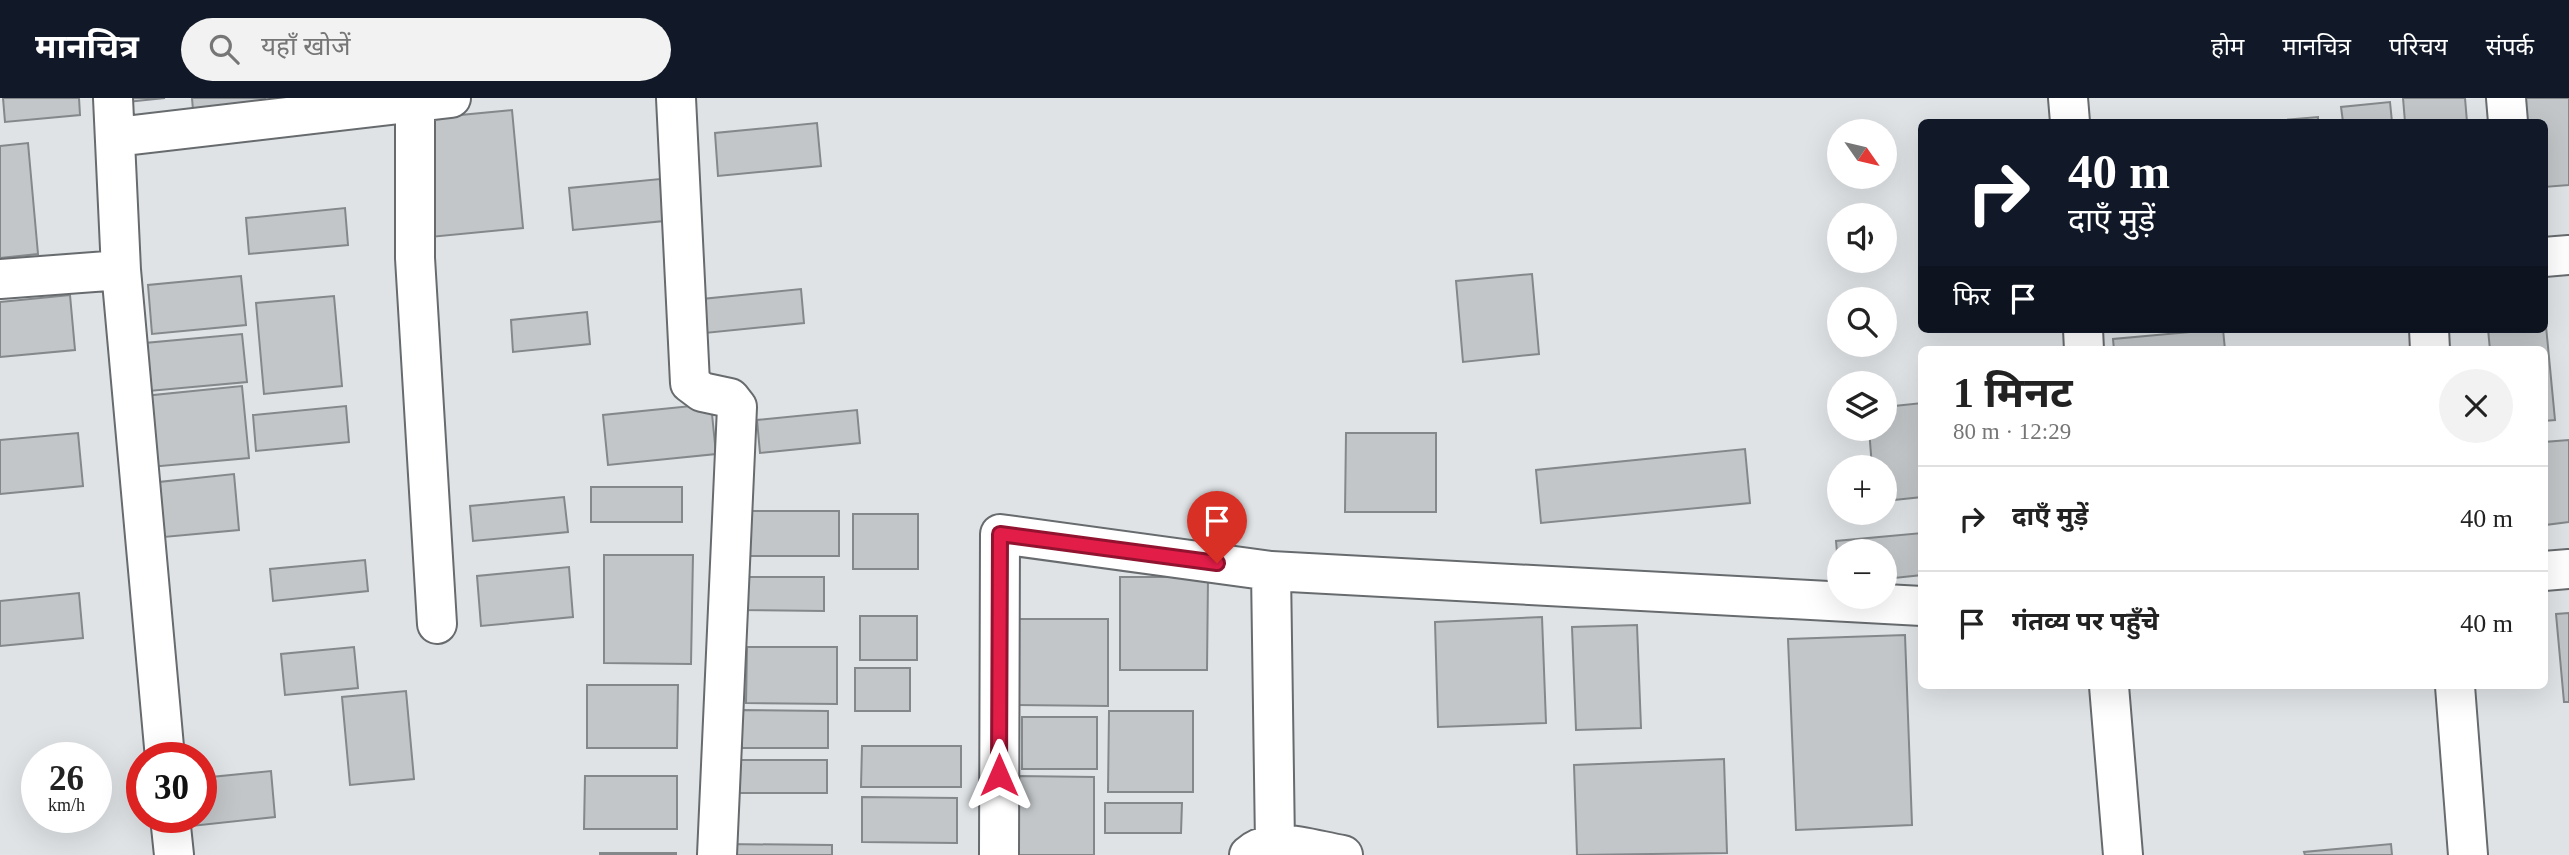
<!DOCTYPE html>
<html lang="hi">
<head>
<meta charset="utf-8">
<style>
	:root { --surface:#fff; --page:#f2f2f2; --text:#222; --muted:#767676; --line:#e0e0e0; --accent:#111827 }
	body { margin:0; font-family:"Times New Roman","Noto Sans Devanagari",serif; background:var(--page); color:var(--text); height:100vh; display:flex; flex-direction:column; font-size:26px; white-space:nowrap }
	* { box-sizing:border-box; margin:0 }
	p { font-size:23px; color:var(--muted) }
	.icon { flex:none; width:38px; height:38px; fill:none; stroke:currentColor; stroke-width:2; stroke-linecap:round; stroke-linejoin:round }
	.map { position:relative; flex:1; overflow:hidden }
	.side { position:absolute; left:1918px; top:248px; width:630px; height:343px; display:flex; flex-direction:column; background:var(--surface); border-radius:10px; box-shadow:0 7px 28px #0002 }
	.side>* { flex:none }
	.top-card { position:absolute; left:1918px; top:21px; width:630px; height:214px; border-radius:10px; box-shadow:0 7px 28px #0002; background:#111827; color:#fff; overflow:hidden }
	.needle { width:46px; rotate:124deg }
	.fabs { position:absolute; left:1827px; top:21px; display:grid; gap:14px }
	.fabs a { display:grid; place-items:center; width:70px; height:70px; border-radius:50%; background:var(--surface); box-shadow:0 7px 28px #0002; font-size:35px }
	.speed { position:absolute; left:21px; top:644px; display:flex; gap:14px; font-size:35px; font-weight:700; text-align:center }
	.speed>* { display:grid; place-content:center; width:91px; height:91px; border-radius:50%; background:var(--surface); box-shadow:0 7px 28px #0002; line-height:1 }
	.speed small { font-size:18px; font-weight:400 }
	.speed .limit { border:10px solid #d22; background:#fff; color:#111 }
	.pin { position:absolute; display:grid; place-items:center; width:60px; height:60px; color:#fff; margin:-72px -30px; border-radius:50% 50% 50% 0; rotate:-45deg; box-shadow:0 0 7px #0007 }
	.pin .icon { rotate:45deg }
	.me { position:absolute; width:77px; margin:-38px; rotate:0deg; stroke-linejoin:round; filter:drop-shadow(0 0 5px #0008) }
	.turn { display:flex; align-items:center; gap:24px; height:147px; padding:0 35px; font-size:32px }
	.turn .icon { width:91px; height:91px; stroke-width:2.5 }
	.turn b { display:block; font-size:49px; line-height:60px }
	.then { display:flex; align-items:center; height:66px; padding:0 35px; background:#0003; gap:14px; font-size:26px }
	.round { display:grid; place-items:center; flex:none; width:74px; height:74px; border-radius:37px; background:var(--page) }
	.summary { display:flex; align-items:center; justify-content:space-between; height:119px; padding:0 35px }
	h1 { font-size:42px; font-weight:700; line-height:52px }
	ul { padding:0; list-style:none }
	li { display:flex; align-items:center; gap:21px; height:105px; padding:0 35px; border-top:2px solid var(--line) }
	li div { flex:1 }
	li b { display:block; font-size:26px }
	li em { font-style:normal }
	header { display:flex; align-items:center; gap:42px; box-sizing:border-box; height:98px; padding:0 35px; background:var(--accent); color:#fff }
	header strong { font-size:33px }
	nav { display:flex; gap:38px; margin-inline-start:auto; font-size:24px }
	.search { width:490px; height:63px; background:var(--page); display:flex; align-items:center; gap:18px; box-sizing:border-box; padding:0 24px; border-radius:38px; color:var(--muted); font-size:26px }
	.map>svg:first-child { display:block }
	.building { fill:#c2c6c8; stroke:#84888a; stroke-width:2 }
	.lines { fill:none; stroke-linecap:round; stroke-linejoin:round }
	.minor-casing { stroke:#676b6e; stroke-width:42 }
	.minor { stroke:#fff; stroke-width:38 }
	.route-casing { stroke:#92132f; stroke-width:18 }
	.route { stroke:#e11d48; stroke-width:12 }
</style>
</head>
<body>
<header>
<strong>मानचित्र</strong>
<div class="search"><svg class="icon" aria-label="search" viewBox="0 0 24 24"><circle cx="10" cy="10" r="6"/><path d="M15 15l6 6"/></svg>यहाँ खोजें</div>
<nav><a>होम</a><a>मानचित्र</a><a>परिचय</a><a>संपर्क</a></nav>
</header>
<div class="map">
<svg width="2569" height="757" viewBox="0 0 2569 757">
	<rect width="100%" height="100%" fill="#dfe3e6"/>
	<path class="building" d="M3,0H79L80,17L5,24Z
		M118,0H165L118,5Z
		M192,0H265V5L193,12Z
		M2403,0H2465L2467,24H2405Z
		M2517,0H2569V87L2544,89V24H2519Z
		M2390,4L2392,24H2343L2341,9Z
		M512,12L523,130L430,139L419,21Z
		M2318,19V24H2262Z
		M817,25L821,68L718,78L715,35Z
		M28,45L38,156L0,160V48Z
		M660,81L664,123L573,132L569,90Z
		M345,110L348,147L249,156L246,120Z
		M1532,176L1539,256L1463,264L1456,183Z
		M241,178L246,227L152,236L148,187Z
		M801,191L804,225L705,235L702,201Z
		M70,197L75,252L0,259V204Z
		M334,198L342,288L264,296L256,205Z
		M2544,207L2555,322L2544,323V252H2490L2488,231H2544Z
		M587,214L590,246L513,254L511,222Z
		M2223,231L2225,252H2114L2113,241Z
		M242,236L247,284L138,294L134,246Z
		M242,288L249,360L150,369L144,298Z
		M1922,305V399L1885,403V369H1872L1869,331H1885V309Z
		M711,306L716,356L608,367L603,317Z
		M346,308L349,344L256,353L253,317Z
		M857,312L860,345L760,355L757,322Z
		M78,335L83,388L0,396V342Z
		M1346,335H1436V414H1345Z
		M2569,342V424L2545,427L2544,344Z
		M1745,351L1750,405L1541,425L1536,372Z
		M234,376L239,432L164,439L159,384Z
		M591,389H682V424H591Z
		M564,399L568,434L473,443L470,408Z
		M736,413H839V458H735Z
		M853,416H918V471H853Z
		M1922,435V477L1885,481V453H1839V478L1836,443Z
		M604,457H693L691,566L604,565Z
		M365,462L368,493L273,503L270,471Z
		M569,469L573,519L481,528L477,478Z
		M737,479H824V513L737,512Z
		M1120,479H1208L1207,572H1120Z
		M79,495L83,540L0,548V503Z
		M2569,515V604H2564L2556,516Z
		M860,518H917V562H860Z
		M1542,519L1546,625L1438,629L1435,524Z
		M1015,521H1108V608L1015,607Z
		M1637,527L1641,630L1576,632L1572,529Z
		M1905,537L1912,727L1796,732L1788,541Z
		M354,549L358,590L285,597L281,556Z
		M747,549H837V606L746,605Z
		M855,570H910V613H855Z
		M587,587H678L677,650H587Z
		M406,593L414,681L350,687L342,599Z
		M742,612L828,613V650H742Z
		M1109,613H1193V694H1108Z
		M1022,619H1097V671H1022Z
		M862,648H961V689H861Z
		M1724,661L1727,755L1577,757L1574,667Z
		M737,662H827V695H736Z
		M271,673L275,719L173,730L172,719H201V680Z
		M585,678H677V731H584Z
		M1018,678L1094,679V757H1018Z
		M862,699L957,700V745L862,744Z
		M1105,705H1182L1181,735H1105Z
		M723,746L832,747V757H723Z
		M2391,746L2392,757H2305L2304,754Z
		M600,755H676V757H600Z"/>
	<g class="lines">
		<g class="minor-casing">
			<path id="minor" d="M113,0L121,172L165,660
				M676,0L690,285L702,294L730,300L737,309L717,757
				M2068,0L2070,24
				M2506,0L2508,24
				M415,4V160L437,526
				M116,39L451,0
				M2544,159L2569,157
				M0,181L121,172
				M2083,231L2084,252
				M2429,231L2430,252
				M1271,473L1922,508
				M2544,473L2569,471
				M2109,588L2123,757
				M2455,588L2468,757
				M170,719L174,757
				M999,757L1000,436L1271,473L1275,746
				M1249,757C1272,736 1315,753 1343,757"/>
		</g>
		<use href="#minor" class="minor"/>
	</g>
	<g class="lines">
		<g class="route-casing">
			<path id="route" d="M999,677L1000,436L1217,465"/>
		</g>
		<use href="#route" class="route"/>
	</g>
</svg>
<div class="fabs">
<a><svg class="needle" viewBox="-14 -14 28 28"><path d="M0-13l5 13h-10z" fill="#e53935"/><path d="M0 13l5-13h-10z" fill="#767676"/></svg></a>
<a><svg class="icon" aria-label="sound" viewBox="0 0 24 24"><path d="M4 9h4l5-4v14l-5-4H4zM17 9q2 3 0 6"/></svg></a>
<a><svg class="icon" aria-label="search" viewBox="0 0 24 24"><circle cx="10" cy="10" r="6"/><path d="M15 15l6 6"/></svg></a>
<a><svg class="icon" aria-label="layers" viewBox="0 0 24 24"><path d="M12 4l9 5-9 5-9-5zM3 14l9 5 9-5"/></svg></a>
<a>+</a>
<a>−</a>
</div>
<div class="speed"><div>26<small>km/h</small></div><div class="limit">30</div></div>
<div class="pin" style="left:1217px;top:465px;background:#d93025"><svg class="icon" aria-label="arrive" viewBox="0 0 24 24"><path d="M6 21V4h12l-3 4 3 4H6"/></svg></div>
<svg class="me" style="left:999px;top:677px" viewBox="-20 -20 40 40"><path d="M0-17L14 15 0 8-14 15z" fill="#e11d48" stroke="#fff" stroke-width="4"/></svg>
<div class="top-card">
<div class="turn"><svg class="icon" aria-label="right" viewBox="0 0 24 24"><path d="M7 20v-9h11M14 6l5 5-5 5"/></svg><div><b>40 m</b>दाएँ मुड़ें</div></div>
<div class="then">फिर<svg class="icon" aria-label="arrive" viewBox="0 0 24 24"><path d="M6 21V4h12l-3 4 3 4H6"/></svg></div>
</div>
<section class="side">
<div class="summary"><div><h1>1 मिनट</h1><p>80 m · 12:29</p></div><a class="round"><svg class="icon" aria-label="close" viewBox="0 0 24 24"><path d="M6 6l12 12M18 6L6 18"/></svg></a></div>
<ul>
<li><svg class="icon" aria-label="right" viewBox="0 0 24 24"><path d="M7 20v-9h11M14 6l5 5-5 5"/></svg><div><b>दाएँ मुड़ें</b></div><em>40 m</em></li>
<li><svg class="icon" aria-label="arrive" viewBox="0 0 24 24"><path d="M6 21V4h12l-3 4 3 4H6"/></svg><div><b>गंतव्य पर पहुँचे</b></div><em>40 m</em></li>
</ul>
</section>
</div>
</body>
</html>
